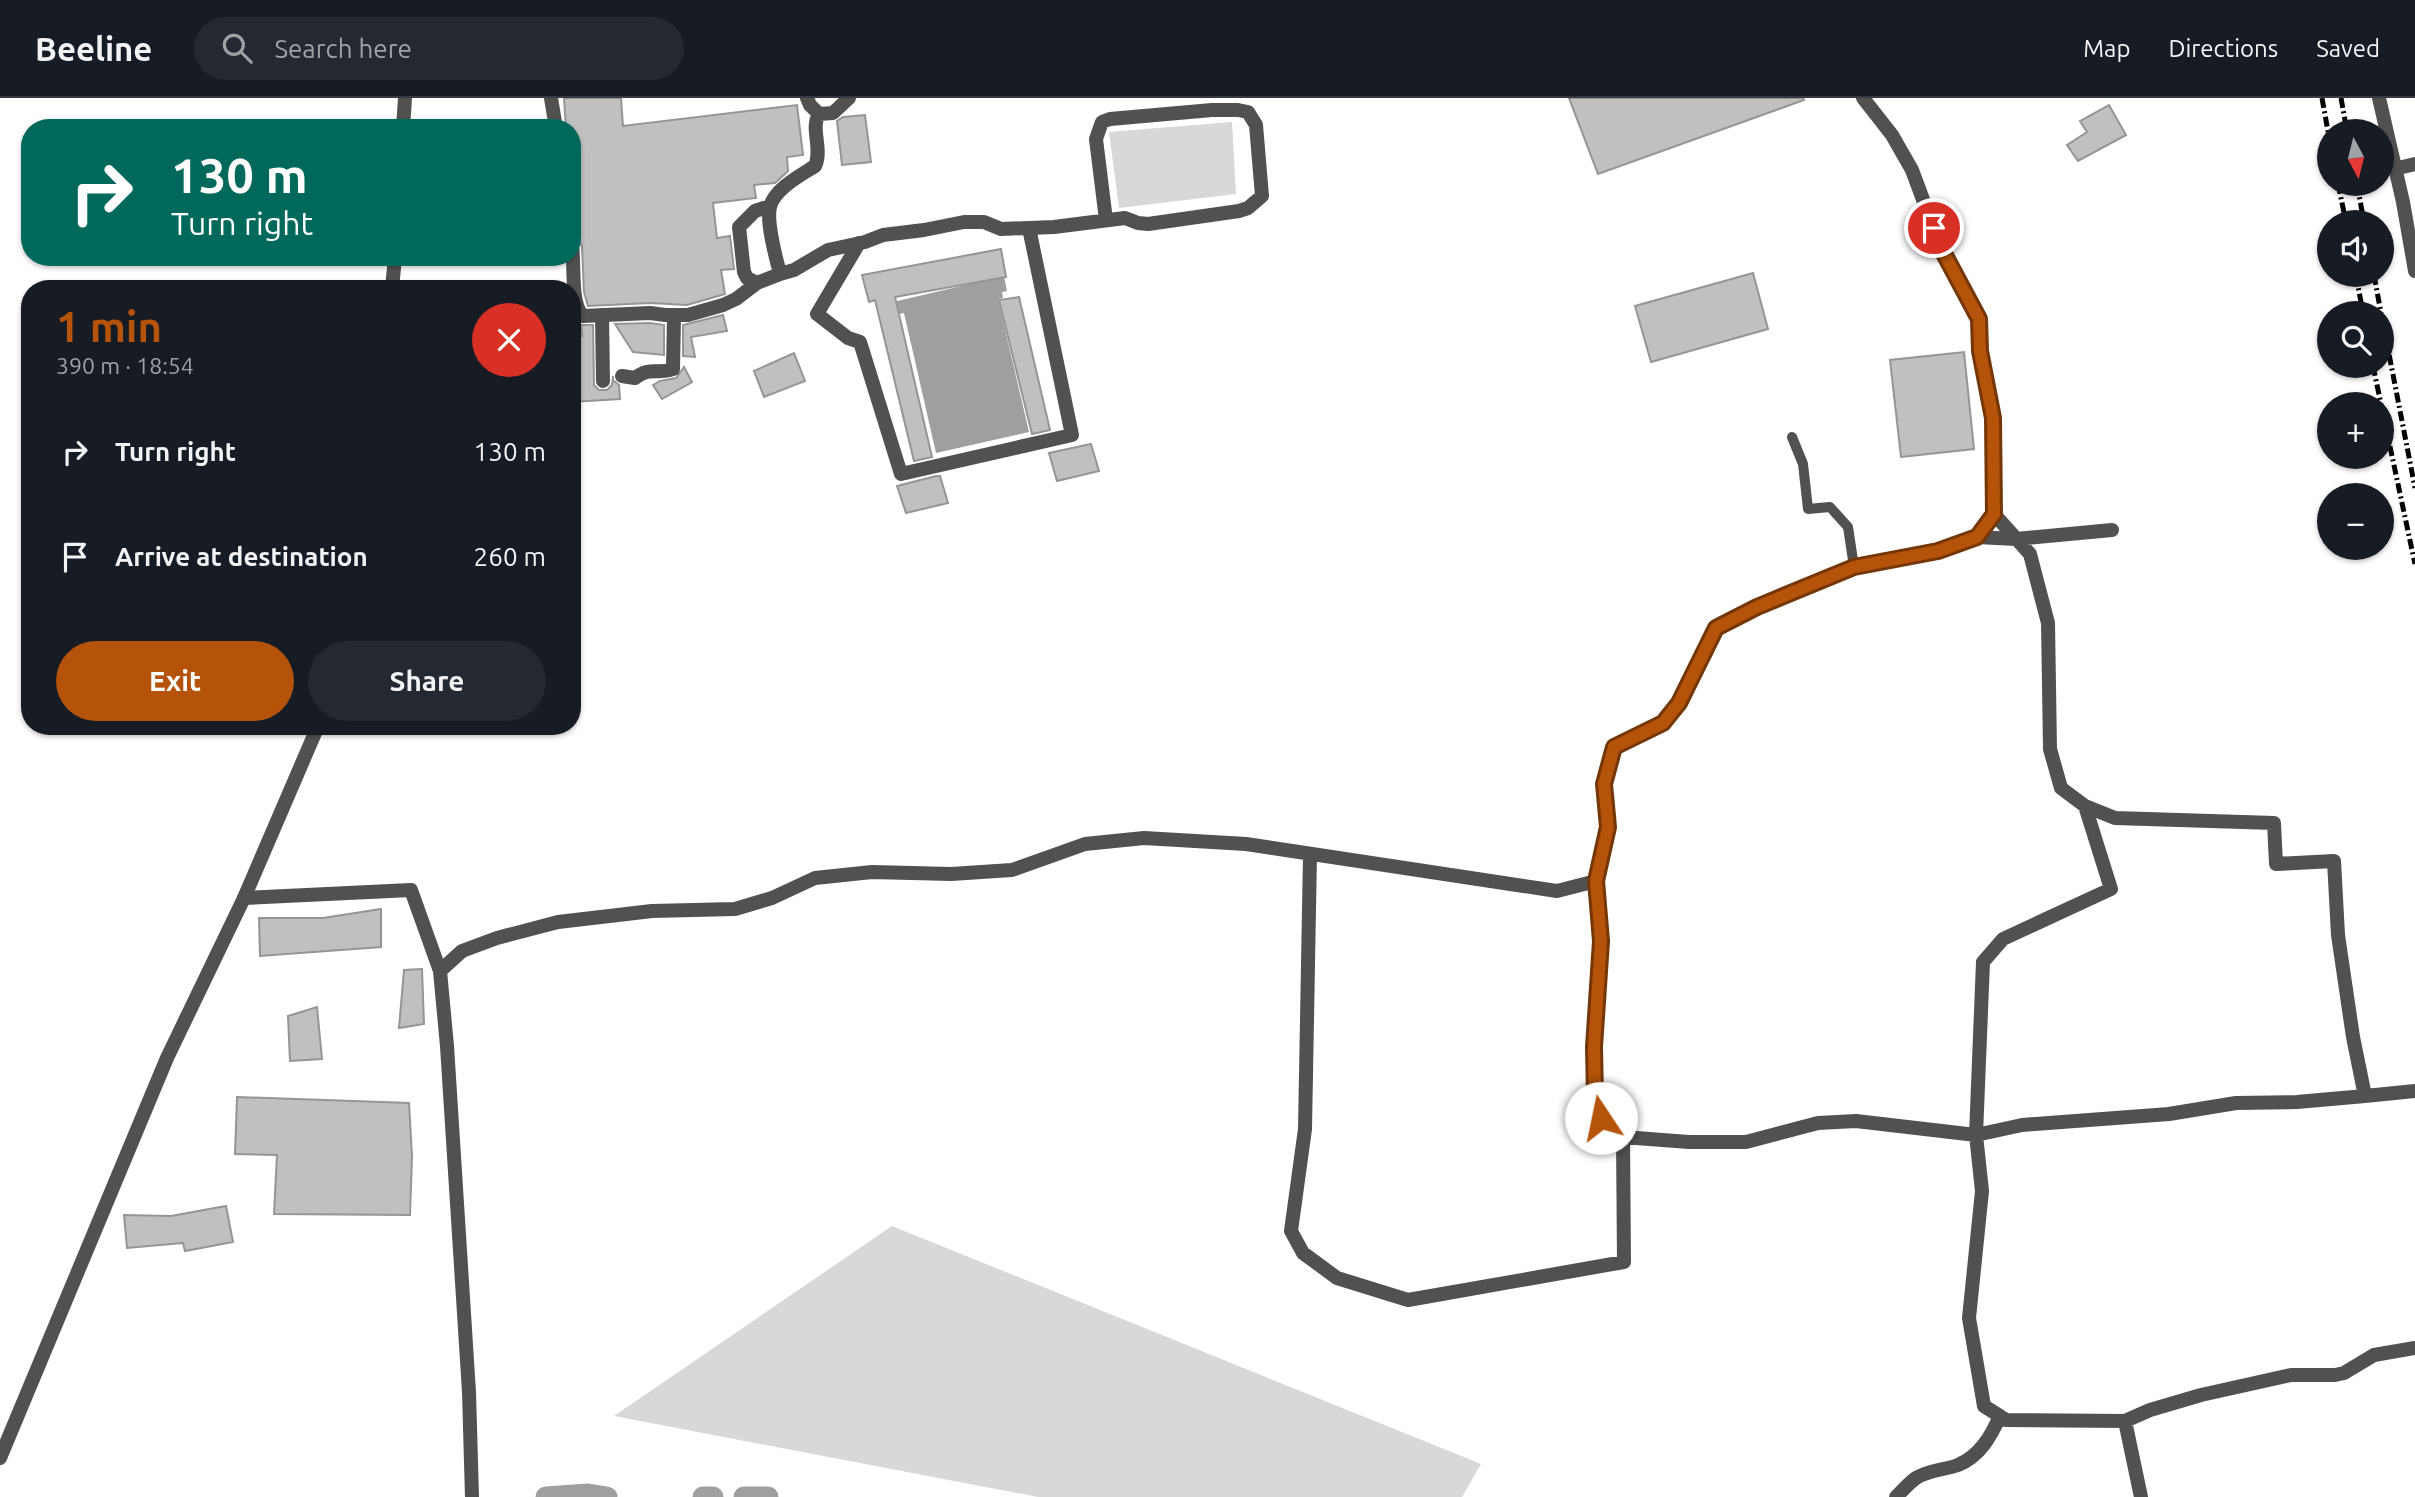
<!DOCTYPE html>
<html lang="en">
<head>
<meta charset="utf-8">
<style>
	:root { --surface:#171b24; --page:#242831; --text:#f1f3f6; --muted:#9ea1a6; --line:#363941; --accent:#b45309 }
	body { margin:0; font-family:Ubuntu,sans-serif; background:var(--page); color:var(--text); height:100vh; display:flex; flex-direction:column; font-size:26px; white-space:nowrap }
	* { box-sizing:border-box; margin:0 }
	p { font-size:23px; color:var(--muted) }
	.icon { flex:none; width:38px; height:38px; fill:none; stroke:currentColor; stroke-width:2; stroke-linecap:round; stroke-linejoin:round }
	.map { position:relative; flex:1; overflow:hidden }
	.drawer { position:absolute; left:21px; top:182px; width:560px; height:455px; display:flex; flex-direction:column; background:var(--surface); border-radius:28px; box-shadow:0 2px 5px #0004 }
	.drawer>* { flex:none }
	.hud { position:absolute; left:21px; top:21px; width:560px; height:147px; border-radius:28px; box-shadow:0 2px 5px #0004; background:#00695c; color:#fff; overflow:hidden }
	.needle { width:46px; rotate:173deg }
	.buttons { position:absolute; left:2317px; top:21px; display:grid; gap:14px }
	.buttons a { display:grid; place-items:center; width:77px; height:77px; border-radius:50%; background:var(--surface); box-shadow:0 2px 5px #0004; font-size:35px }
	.pin { position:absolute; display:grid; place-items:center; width:60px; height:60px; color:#fff; margin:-30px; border:4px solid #fff; border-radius:50%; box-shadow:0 2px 7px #0007 }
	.me { position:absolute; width:77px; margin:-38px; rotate:349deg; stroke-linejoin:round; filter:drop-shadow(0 0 5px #0008) }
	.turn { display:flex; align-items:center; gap:24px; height:147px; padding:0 35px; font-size:32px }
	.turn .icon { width:91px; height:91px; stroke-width:2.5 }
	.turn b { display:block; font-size:49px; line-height:60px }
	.round { display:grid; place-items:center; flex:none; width:74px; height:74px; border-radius:37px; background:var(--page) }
	.headline { display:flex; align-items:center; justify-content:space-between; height:119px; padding:0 35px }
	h1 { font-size:42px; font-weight:600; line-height:52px; color:var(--accent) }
	.cta { display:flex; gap:14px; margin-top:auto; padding:14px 35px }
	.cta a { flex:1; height:80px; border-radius:42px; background:var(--accent); color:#fff; font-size:28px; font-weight:600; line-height:80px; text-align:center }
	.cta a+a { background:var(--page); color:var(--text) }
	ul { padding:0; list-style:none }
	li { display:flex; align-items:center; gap:21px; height:105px; padding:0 35px }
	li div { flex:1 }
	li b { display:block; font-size:26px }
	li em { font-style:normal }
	header { display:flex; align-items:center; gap:42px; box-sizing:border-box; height:98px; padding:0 35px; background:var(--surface); border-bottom:2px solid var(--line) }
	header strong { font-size:33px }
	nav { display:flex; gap:38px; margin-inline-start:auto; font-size:24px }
	.search { width:490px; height:63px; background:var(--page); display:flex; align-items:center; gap:18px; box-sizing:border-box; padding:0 24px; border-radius:38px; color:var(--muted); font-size:26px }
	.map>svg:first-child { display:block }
	.green { fill:#d8d8d8 }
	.water { fill:#9f9f9f }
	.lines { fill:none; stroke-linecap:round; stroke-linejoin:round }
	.canal { stroke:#9f9f9f; stroke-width:21 }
	.building { fill:#c0c0c0; stroke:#959595; stroke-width:2 }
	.service { stroke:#515151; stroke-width:10 }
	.pedestrian { stroke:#515151; stroke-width:14 }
	.minor { stroke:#515151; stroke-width:14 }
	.tertiary { stroke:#515151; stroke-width:14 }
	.rail { stroke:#000; stroke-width:5; stroke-dasharray:10 3.5 2 3.5; stroke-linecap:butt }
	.route-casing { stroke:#753606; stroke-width:18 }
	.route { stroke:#b45309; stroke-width:12 }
</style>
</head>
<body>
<header>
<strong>Beeline</strong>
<div class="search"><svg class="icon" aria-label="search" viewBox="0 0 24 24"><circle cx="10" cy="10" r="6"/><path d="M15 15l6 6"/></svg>Search here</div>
<nav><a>Map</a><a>Directions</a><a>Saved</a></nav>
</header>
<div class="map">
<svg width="2415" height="1399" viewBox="0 0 2415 1399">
	<rect width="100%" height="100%" fill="#fff"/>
	<path class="green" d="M1232,24L1236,96L1119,110L1109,34Z
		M892,1128L1481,1366L1462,1399H1038L614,1318Z"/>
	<path class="water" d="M1004,178L1007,193L1002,194L1003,200L998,201L1029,334L936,355L904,215L879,220L876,208Z"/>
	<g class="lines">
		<path class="canal" d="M546,1399L588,1396L607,1399
			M703,1399H713
			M744,1399H768"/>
	</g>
	<path class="building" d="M564,0H621L623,28L797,7L803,57L787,59L788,73L775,85L754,87L756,100L713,105L717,140L730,138L734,171L721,172L725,196L687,207L650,205L588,208L584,194L582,148L575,140L572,30H566Z
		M1569,0H1803L1804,2L1598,76Z
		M2109,7L2126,37L2078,63L2067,47L2087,34L2080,23Z
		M865,17L871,64L842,67L837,23L843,19Z
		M1001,151L1006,179L895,199L932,359L914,363L875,202L869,204L862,177Z
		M1753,175L1768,231L1651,264L1635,208Z
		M1019,199L1050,332L1032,336L999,202Z
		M723,217L727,233L691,239L695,259L683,258V227Z
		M650,225L664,227V257L633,254L615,226Z
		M581,227H593L594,287L599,292H607L612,287L613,278V282L619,287L620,301L572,304V239L582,238Z
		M1964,254L1974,351L1901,359L1890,262Z
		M794,255L805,283L764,299L754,273Z
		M684,269L692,284L662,301L653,287L660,283L676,280Z
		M1091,346L1099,373L1057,383L1049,355Z
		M936,378H940L948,405L906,415L897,388Z
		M381,811V849L260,858L259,820H323Z
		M422,871L424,926L399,930L404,872Z
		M317,909L322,961L290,963L288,918Z
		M237,999L409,1005L412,1058L410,1117L274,1116L277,1057L235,1056Z
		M226,1108L233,1144L185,1153L183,1145L127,1150L124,1117L171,1118Z"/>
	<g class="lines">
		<path class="service" d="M1792,339L1803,366L1808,411L1830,409L1848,429L1854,469"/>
		<path class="pedestrian" d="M859,145L817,216L848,240L860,244L901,376L1072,337L1029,130
			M602,217L603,283
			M622,278L635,280C650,268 657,277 673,271L674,218"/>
		<path class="minor" d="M551,0L556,30
			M807,0L810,7L819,16
			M849,0L833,15L819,16C810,31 823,51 815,68C801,77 774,91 770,109C766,125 776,159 780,176L794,172L828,152L865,144L883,137L924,132L964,124H984L1001,131L1054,129L1125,120L1138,125L1148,126L1239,113L1248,110L1262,98L1256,27L1248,14L1238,12H1212L1110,21L1102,24L1096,41L1106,122
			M2379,0L2403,104L2415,173
			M2394,71L2415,66
			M770,108L755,113L739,129L744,174L747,180L757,185L780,176
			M572,149C575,166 570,206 583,218L650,215L665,217H688L723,207L736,201L757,185
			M1994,416L2030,456L2048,525L2050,651L2061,690L2085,708L2115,720L2274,725L2276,766L2334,763L2338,837L2353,939L2365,998L2297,1004L2236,1005L2169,1016L2022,1027L1976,1037L1983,864L2003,841L2111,791L2085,708
			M1977,439L2016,441L2112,432
			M1310,757L1305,1031L1291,1133L1303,1155L1337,1180L1408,1202L1624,1164L1623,1039
			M1596,783L1601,843L1594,949L1595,999L1601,1020L1623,1039L1689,1044H1746L1818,1025L1856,1023L1976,1037L1982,1093L1969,1220L1984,1308L2006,1322L2125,1323L2141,1399
			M244,800L411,792L440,873L447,948L469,1294L472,1399
			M440,873L462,853L497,840L558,824L652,813L735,811L772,800L815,780L872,774L951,776L1012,772L1085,746L1144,740L1246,746L1557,793L1596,783L1608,729L1604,686L1614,649L1663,625L1679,605L1716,530L1757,509L1854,469L1938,453L1977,439L1994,416L1993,320L1980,253L1979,221L1941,150L1912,72L1892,37L1863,0
			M2365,998L2415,993
			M2125,1323L2150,1312L2201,1297L2291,1277H2335L2344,1275L2374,1257L2415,1250
			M1896,1399C1902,1393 1909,1385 1916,1380C1929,1372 1944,1372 1958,1367C1980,1358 1991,1338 2000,1318"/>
		<path class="tertiary" d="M403,30L405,0
			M392,191L395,159
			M0,1360L167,960L244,800L318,628"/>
		<path class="rail" d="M2322,0L2329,39
			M2341,0L2347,33
			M2338,86L2346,124
			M2357,86L2364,124
			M2356,177L2363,215
			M2374,177L2381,215
			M2382,220L2415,390
			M2373,268L2381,306
			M2382,311L2415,466"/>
	</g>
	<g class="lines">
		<g class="route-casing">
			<path id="route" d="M1601,1020L1595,999L1594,949L1601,843L1596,783L1608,729L1604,686L1614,649L1663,625L1679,605L1716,530L1757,509L1854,469L1938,453L1977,439L1994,416L1993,320L1980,253L1979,221L1941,150L1934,130"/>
		</g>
		<use href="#route" class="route"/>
	</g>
</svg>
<div class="buttons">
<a><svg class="needle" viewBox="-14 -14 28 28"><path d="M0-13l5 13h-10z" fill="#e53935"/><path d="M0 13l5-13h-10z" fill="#9ea1a6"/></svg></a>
<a><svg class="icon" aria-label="sound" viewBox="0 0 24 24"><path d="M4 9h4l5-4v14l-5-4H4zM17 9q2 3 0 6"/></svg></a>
<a><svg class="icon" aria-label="search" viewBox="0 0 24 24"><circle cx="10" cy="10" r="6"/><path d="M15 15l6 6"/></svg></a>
<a>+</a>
<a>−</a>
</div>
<div class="pin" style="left:1934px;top:130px;background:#d93025"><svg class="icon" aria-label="arrive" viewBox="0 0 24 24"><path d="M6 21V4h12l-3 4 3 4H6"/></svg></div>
<svg class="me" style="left:1601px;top:1020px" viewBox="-20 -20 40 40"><circle r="19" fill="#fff"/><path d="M0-13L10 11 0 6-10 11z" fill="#b45309"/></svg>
<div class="hud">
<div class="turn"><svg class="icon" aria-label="right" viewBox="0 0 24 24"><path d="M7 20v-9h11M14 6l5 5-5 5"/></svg><div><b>130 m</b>Turn right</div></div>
</div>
<section class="drawer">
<div class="headline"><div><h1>1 min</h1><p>390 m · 18:54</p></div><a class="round" style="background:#d93025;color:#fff"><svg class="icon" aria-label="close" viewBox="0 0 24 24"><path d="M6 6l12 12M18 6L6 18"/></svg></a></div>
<ul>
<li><svg class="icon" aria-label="right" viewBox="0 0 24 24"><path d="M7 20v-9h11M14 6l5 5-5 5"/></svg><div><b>Turn right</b></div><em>130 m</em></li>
<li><svg class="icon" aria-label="arrive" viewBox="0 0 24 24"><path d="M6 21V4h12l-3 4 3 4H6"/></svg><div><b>Arrive at destination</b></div><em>260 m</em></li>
</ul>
<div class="cta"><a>Exit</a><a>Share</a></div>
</section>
</div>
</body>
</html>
